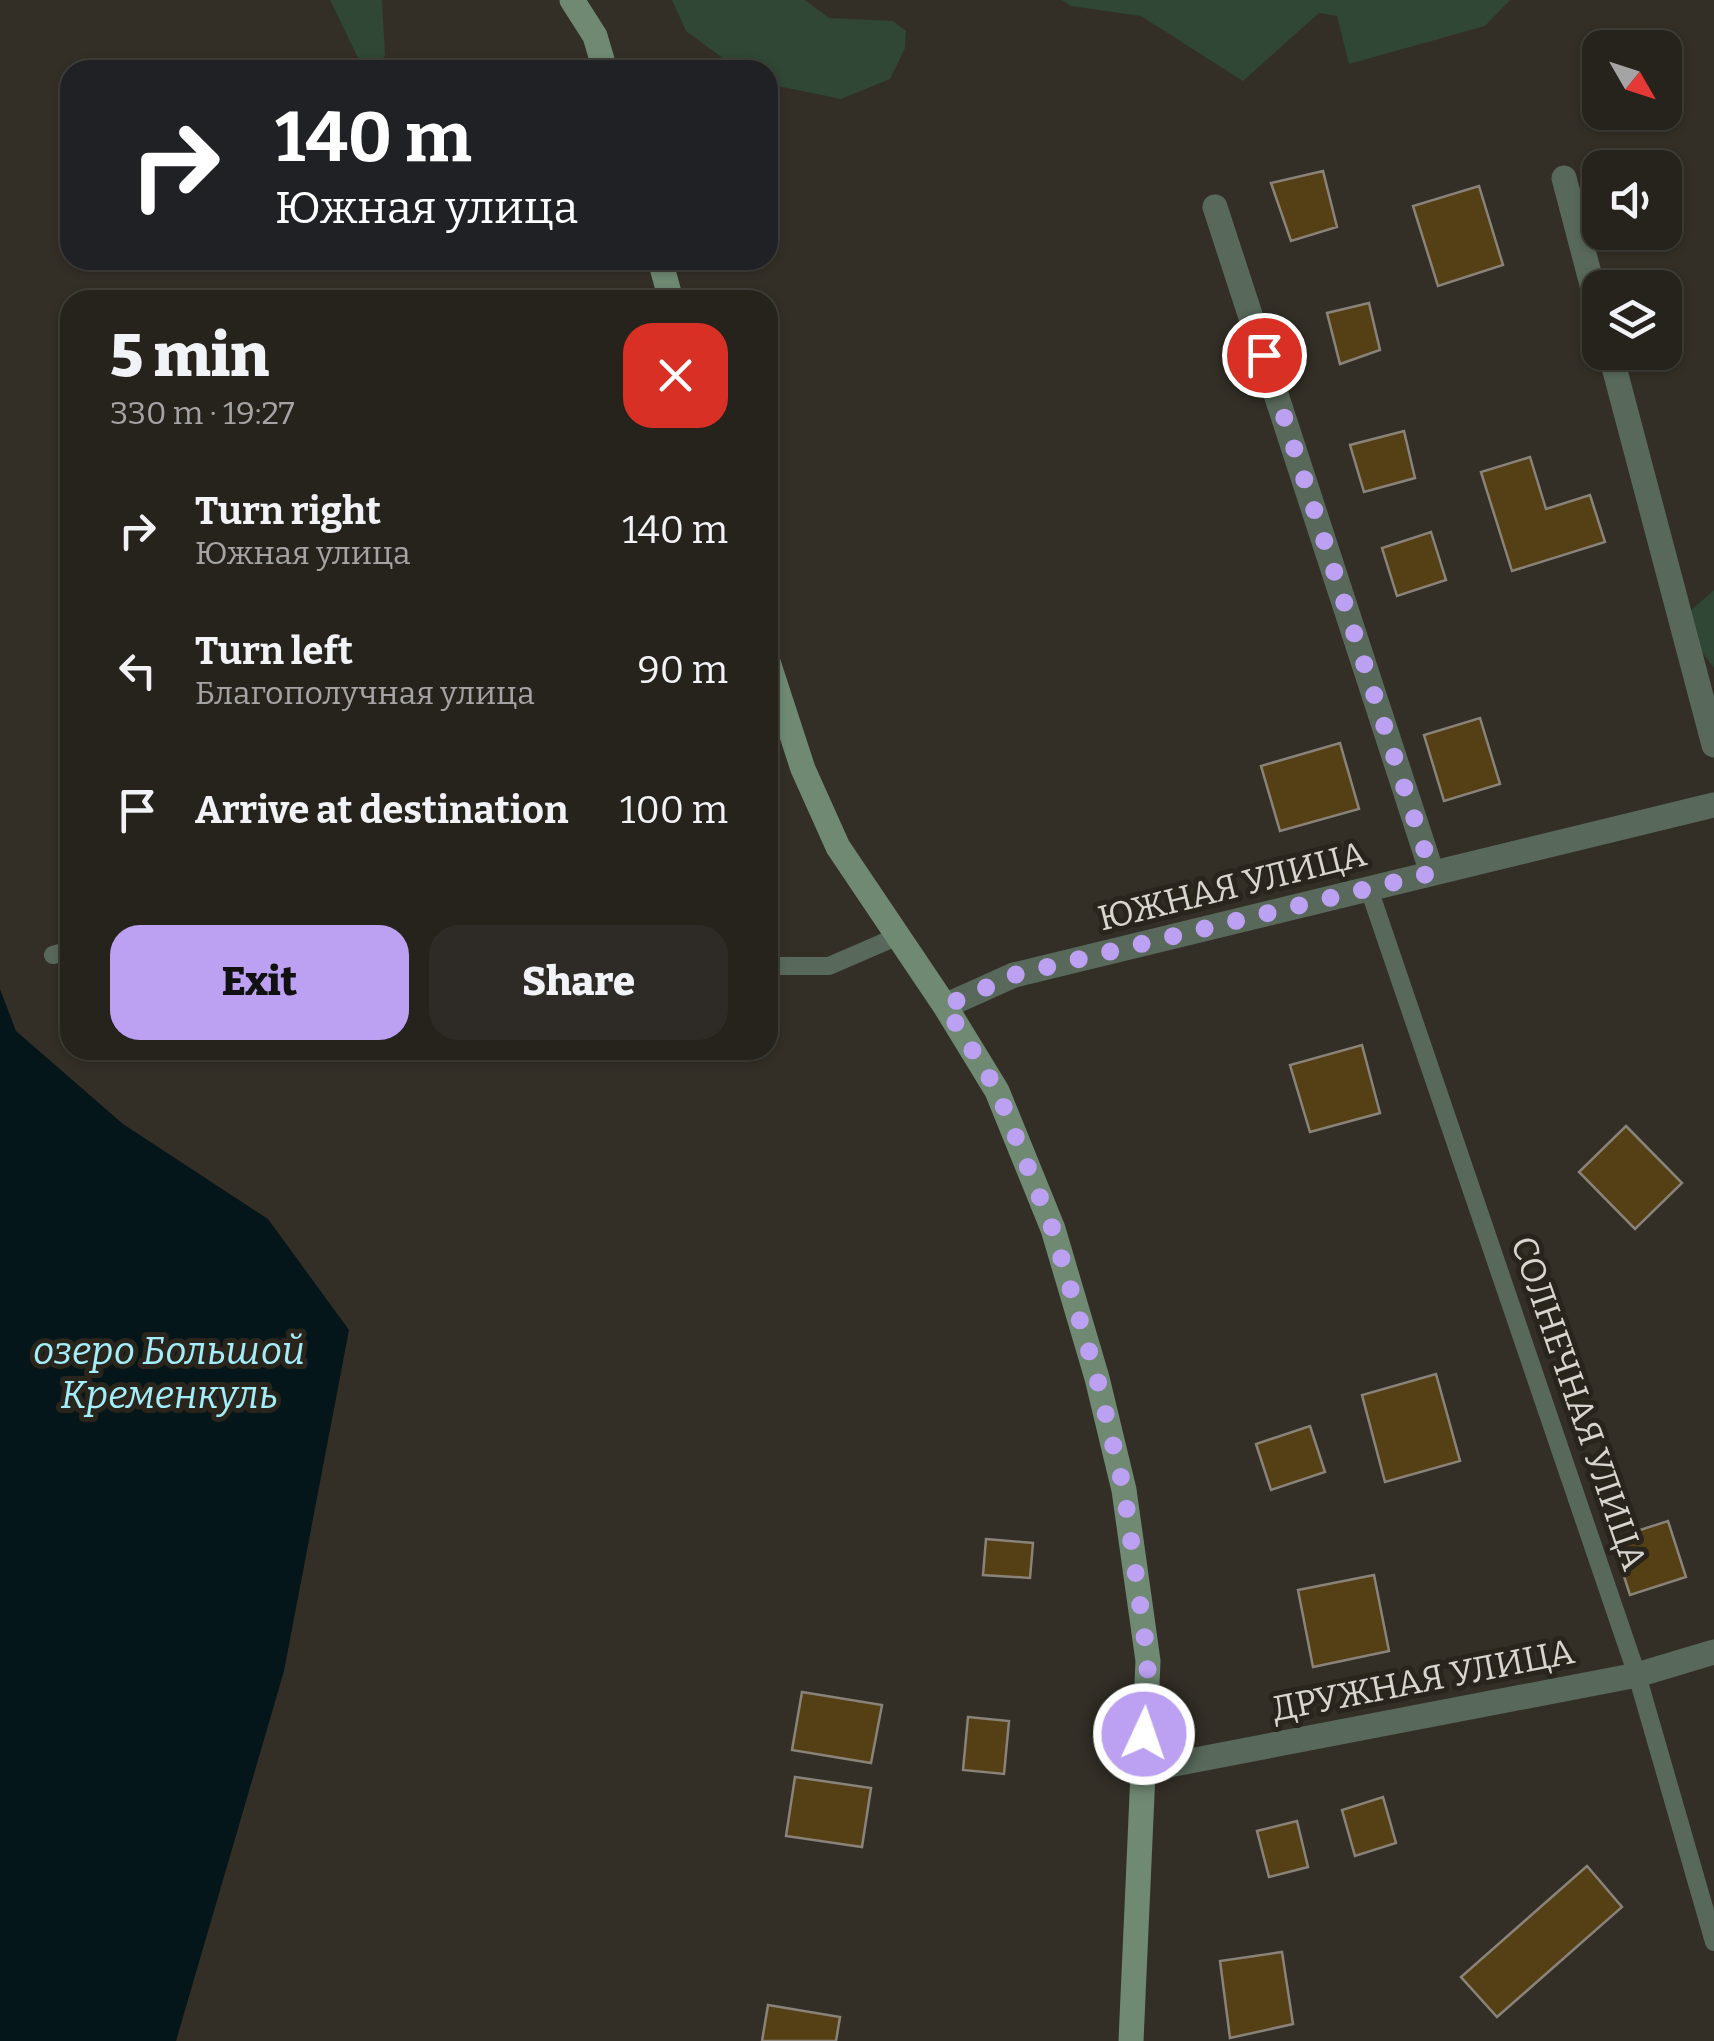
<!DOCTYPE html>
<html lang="en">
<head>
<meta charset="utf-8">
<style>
	:root { --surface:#26231d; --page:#2e2b26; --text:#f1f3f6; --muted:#a4a4a4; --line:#42403b; --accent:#bca0f2 }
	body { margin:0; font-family:Bitter,serif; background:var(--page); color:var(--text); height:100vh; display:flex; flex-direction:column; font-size:38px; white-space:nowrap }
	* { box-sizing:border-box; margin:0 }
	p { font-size:32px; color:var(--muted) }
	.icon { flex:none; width:55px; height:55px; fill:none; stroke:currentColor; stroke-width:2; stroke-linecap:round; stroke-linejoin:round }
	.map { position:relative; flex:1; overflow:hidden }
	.sheet { position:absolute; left:60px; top:290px; width:718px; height:770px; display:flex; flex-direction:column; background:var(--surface); border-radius:30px; box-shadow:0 2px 8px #0004,0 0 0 2px var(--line) }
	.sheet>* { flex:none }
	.top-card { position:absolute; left:60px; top:60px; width:718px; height:210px; border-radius:30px; box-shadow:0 2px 8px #0004,0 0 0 2px var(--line); background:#202124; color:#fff; overflow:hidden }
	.needle { width:65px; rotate:129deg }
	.fabs { position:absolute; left:1582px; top:30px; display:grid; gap:20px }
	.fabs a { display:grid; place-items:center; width:100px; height:100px; border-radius:20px; background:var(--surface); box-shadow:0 2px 8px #0004,0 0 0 2px var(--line); font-size:50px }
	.pin { position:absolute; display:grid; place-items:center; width:85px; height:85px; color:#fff; margin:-42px; border:5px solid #fff; border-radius:50%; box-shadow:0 2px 10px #0007 }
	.me { position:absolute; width:110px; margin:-55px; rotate:3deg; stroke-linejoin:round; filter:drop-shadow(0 0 8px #0008) }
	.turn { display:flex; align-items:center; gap:35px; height:210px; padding:0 50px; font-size:45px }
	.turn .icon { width:130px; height:130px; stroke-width:2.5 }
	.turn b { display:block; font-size:70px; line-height:85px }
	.round { display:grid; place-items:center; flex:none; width:105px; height:105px; border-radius:30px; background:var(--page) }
	.head { display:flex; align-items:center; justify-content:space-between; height:170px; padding:0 50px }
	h1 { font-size:60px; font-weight:800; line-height:75px }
	.button { display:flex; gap:20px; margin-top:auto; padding:20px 50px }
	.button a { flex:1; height:115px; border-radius:30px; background:var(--accent); color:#111; font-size:40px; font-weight:800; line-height:115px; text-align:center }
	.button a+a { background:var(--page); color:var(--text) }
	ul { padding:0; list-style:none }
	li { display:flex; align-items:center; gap:30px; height:140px; padding:0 50px }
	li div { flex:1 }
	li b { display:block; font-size:38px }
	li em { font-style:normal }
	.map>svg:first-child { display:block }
	.green { fill:#2f4734 }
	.water { fill:#041619 }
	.building { fill:#553f15; stroke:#89837a; stroke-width:2.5 }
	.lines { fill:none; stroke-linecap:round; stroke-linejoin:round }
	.lane { stroke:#58695b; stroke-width:18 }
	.street { stroke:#58695b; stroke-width:25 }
	.secondary { stroke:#6f8973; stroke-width:25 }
	.route { stroke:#bca0f2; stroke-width:18; stroke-dasharray:0 32.4 }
	.labels { text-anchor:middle; stroke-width:10; stroke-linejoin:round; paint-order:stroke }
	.street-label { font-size:35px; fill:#d8d5d0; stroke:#29251d }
	.water-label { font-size:38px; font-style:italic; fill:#a3eefa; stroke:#29251d }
</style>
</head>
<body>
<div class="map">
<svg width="1714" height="2041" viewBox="0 0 1714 2041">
	<rect width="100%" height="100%" fill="#332f27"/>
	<path class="green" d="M330,0H382L385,56L370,70H364Z
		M672,0H805L829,18L893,21L906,31L905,48L890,79L841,99L768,84V70H739L686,31Z
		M1062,0H1510L1485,26L1349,64L1337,16L1319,13L1243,81L1141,16L1071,6Z
		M1714,590V668L1679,621Z"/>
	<path class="water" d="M0,989L16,1031L123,1124L268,1219L349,1330L284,1671L176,2041H0Z"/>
	<path class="building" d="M1323,171L1337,227L1291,241L1271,183Z
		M1479,186L1503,265L1438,286L1413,206Z
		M1369,303L1380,350L1340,364L1327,313Z
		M1404,431L1415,478L1364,492L1350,445Z
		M1530,457L1546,509L1590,495L1605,542L1512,571L1481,472Z
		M1431,532L1446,580L1397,596L1382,548Z
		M1480,718L1500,784L1444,801L1424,735Z
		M1340,743L1359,809L1280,831L1261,766Z
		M1362,1045L1380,1113L1310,1132L1290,1065Z
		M1626,1126L1682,1183L1635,1229L1579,1172Z
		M1436,1374L1460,1461L1385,1482L1362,1395Z
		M1310,1426L1325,1472L1271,1490L1256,1444Z
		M1668,1521L1686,1577L1630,1595L1612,1539Z
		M986,1539L1033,1543L1030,1578L983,1575Z
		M1374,1575L1389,1651L1313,1667L1298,1590Z
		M802,1692L882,1705L871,1763L792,1750Z
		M968,1717L1009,1721L1004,1774L963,1770Z
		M795,1777L871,1788L862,1847L786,1836Z
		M1383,1797L1396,1843L1355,1856L1342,1810Z
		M1297,1821L1308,1867L1269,1877L1257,1831Z
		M1587,1866L1622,1907L1497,2017L1461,1977Z
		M1282,1952L1293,2024L1230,2038L1220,1961Z
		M768,2005L840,2017L836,2041H762Z"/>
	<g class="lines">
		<path class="lane" d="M1369,889L1637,1675L1714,1942
			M53,955L70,950
			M768,966H829L896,937"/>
		<path class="street" d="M1564,178L1600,315
			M1215,207L1432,873
			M1610,352L1714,745
			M945,1006L1014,975L1714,805
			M1143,1770L1637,1675L1714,1652"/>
		<path class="secondary" d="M572,0L595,36L605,70
			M660,260L671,300
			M768,662L803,769L838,847L945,1006L997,1091L1053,1229L1097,1378L1124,1490L1148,1661L1131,2041"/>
	</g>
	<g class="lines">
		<path class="route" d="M1144,1734L1148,1661L1124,1490L1097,1378L1053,1230L997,1090L945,1006L1014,975L1432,873L1264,355"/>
	</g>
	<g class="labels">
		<g class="street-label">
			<text transform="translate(1232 886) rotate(-14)" y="12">ЮЖНАЯ УЛИЦА</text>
			<text transform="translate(1579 1403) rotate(71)" y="12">СОЛНЕЧНАЯ УЛИЦА</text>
			<text transform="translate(1423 1680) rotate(-11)" y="12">ДРУЖНАЯ УЛИЦА</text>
		</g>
		<g class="water-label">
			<text x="169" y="1364">озеро Большой<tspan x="169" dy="44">Кременкуль</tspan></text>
		</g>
	</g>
</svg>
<div class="fabs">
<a><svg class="needle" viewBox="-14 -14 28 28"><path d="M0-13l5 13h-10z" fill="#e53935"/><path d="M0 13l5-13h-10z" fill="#a4a4a4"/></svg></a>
<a><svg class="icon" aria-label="sound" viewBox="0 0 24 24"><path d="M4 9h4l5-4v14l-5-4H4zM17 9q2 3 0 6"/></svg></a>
<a><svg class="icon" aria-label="layers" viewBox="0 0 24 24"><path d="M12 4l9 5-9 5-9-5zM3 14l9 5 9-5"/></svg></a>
</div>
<div class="pin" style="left:1264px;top:355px;background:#d93025"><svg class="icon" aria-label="arrive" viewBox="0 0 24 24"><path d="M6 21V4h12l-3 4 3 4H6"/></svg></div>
<svg class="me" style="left:1144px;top:1734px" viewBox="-20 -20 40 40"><circle r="17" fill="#bca0f2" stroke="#fff" stroke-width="3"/><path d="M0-11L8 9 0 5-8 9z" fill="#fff"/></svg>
<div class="top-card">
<div class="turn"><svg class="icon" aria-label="right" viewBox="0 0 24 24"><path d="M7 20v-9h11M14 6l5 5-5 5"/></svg><div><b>140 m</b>Южная улица</div></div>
</div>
<section class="sheet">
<div class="head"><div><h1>5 min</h1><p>330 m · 19:27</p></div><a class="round" style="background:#d93025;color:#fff"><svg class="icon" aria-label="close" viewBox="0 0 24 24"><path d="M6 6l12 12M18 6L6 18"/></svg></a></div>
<ul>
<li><svg class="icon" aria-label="right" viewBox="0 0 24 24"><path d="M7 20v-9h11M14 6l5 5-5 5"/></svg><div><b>Turn right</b><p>Южная улица</p></div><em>140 m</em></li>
<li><svg class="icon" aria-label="left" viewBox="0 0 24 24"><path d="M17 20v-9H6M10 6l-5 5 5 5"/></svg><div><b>Turn left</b><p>Благополучная улица</p></div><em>90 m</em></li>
<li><svg class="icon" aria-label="arrive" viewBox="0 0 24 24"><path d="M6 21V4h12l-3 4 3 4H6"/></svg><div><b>Arrive at destination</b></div><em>100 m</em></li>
</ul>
<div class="button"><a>Exit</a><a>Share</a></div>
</section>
</div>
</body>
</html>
